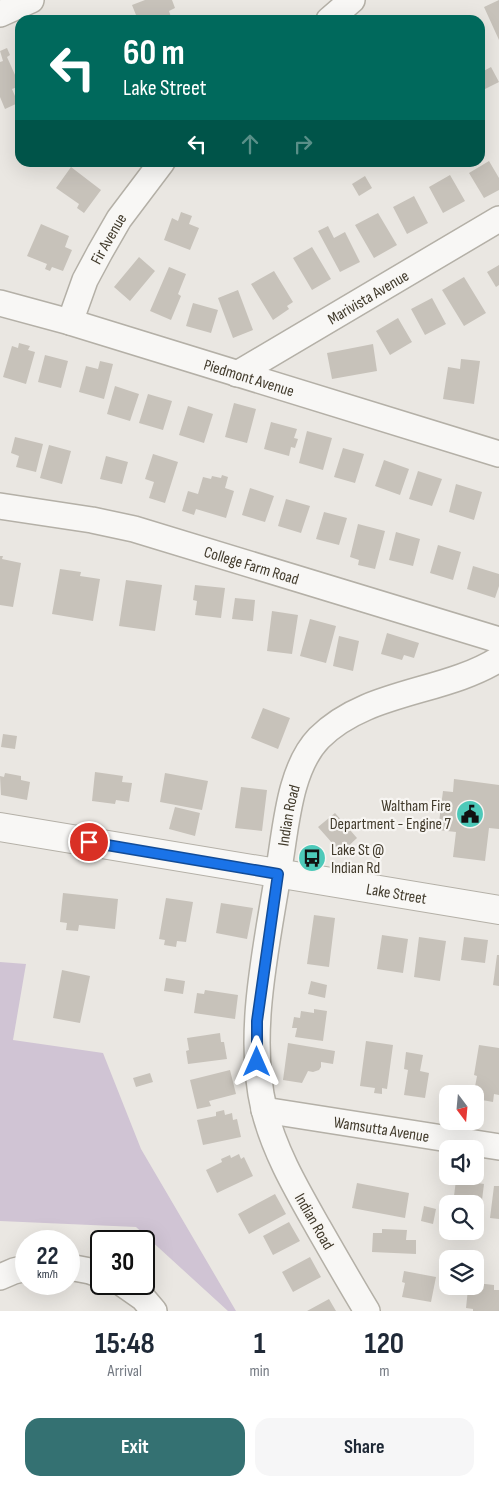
<!DOCTYPE html>
<html lang="en">
<head>
<meta charset="utf-8">
<style>
	:root { --surface:#fff; --page:#f6f6f7; --text:#1f2937; --muted:#747a83; --accent:#347172 }
	body { margin:0; font-family:"Sofia Sans Condensed",sans-serif; background:var(--page); color:var(--text); height:100vh; display:flex; flex-direction:column; font-size:19px; white-space:nowrap }
	* { box-sizing:border-box; margin:0 }
	p { font-size:16px; color:var(--muted) }
	.icon { flex:none; width:28px; height:28px; fill:none; stroke:currentColor; stroke-width:2; stroke-linecap:round; stroke-linejoin:round }
	.map { position:relative; height:1311px; overflow:hidden }
	.drawer { display:flex; flex-direction:column; background:var(--surface); flex:1 }
	.drawer>* { flex:none }
	.hud { position:absolute; left:15px; top:15px; width:470px; height:152px; border-radius:15px; box-shadow:0 5px 20px #0002; background:#00695c; color:#fff; overflow:hidden }
	.needle { width:32px; rotate:164deg }
	.buttons { position:absolute; left:439px; top:1085px; display:grid; gap:10px }
	.buttons a { display:grid; place-items:center; width:45px; height:45px; border-radius:10px; background:var(--surface); box-shadow:0 5px 20px #0002; font-size:25px }
	.speed { position:absolute; left:15px; top:1230px; display:flex; gap:10px; font-size:25px; font-weight:700; text-align:center }
	.speed>* { display:grid; place-content:center; width:65px; height:65px; border-radius:50%; background:var(--surface); box-shadow:0 5px 20px #0002; line-height:1 }
	.speed small { font-size:12px; font-weight:400 }
	.speed .limit { border:2px solid #111; border-radius:8px; background:#fff; color:#111 }
	.pin { position:absolute; display:grid; place-items:center; width:42px; height:42px; color:#fff; margin:-21px; border:2px solid #fff; border-radius:50%; box-shadow:0 1px 5px #0007 }
	.me { position:absolute; width:55px; margin:-28px; rotate:0deg; stroke-linejoin:round; filter:drop-shadow(0 0 4px #0008) }
	.turn { display:flex; align-items:center; gap:18px; height:105px; padding:0 25px; font-size:22px }
	.turn .icon { width:65px; height:65px; stroke-width:2.5 }
	.turn b { display:block; font-size:35px; line-height:42px }
	.lanes { display:flex; align-items:center; height:48px; padding:0 25px; background:#0003; justify-content:center; gap:25px; direction:ltr }
	.lanes .off { opacity:.35 }
	.eta { display:flex; justify-content:space-evenly; align-items:center; height:85px; text-align:center }
	.eta b { font-size:30px; font-weight:700; line-height:35px }
	.cta { display:flex; gap:10px; margin-top:auto; padding:10px 25px }
	.cta a { flex:1; height:58px; border-radius:15px; background:var(--accent); color:#fff; font-size:20px; font-weight:700; line-height:58px; text-align:center }
	.cta a+a { background:var(--page); color:var(--text) }
	.map>svg:first-child { display:block }
	.green { fill:#d0c4d4 }
	.building { fill:#c7c2ba }
	.lines { fill:none; stroke-linecap:round; stroke-linejoin:round }
	.minor-casing { stroke:#b4b0a7; stroke-width:28 }
	.tertiary-casing { stroke:#b4b0a7; stroke-width:30 }
	.minor { stroke:#f8f7f5; stroke-width:25 }
	.tertiary { stroke:#f8f7f5; stroke-width:28 }
	.route-casing { stroke:#114b97; stroke-width:12 }
	.route { stroke:#1a73e8; stroke-width:9 }
	.labels { text-anchor:middle; stroke-width:4.5; stroke-linejoin:round; paint-order:stroke }
	.street-label { font-size:16px; fill:#413a2b; stroke:#f7f5f2 }
	.poi-label { font-size:16px; fill:#413a2b; stroke:#f7f5f2; text-anchor:end }
</style>
</head>
<body>
<div class="map">
<svg width="499" height="1311" viewBox="0 0 499 1311">
	<rect width="100%" height="100%" fill="#eae7e2"/>
	<path class="green" d="M0,962L26,964L13,1040L103,1053L141,1149L236,1311H228L136,1227L0,1221Z"/>
	<path class="building" d="M145,0H172L175,8L169,11L172,20H138L132,5Z
		M499,0V40L484,7Z
		M7,48L10,55L7,57L20,86L12,89L18,103L5,109L0,97V62L3,61L0,51Z
		M491,67L499,82L485,89L480,80V73Z
		M489,161L499,178V190L484,198L469,173Z
		M71,167L101,190L84,213L77,208L79,204L56,188Z
		M450,175L465,201L443,213L429,187Z
		M365,176L372,188L359,196L352,184Z
		M414,196L428,223L407,234L393,207Z
		M181,212L192,216L189,224L199,228L190,250L164,240L172,218L178,221Z
		M378,213L397,245L374,258L355,225Z
		M41,224L69,236L65,247L72,250L63,271L52,267L50,271L45,269L47,264L27,256Z
		M328,226L334,238L345,232L360,262L340,272L318,231Z
		M312,247L331,279L312,290L293,258Z
		M139,257L155,271L130,301L114,287Z
		M499,265V285L496,287L487,272Z
		M169,267L186,274L178,294L181,296L171,320L150,311Z
		M274,271L293,302L287,306L289,309L273,320L251,284Z
		M464,277L486,313L464,326L442,290Z
		M238,290L253,330L233,338L218,298Z
		M432,298L446,324L425,335L411,309Z
		M193,303L218,310L211,333L186,326Z
		M398,318L412,342L390,355L376,331Z
		M19,343L30,346L28,350L35,352L26,384L3,377L12,346L18,348Z
		M373,344L377,371L332,379L327,353Z
		M45,355L68,361L61,388L38,382Z
		M461,359L480,361L474,404L443,399L448,367L460,369Z
		M100,361L113,364L104,399L79,392L86,366L98,369Z
		M115,386L139,394L130,421L107,414Z
		M148,394L172,401L163,430L139,423Z
		M234,403L256,409L247,443L225,437Z
		M188,406L213,414L204,443L179,435Z
		M271,422L297,429L294,438L298,439L295,448L291,447L289,456L264,449Z
		M307,431L332,438L323,470L299,463Z
		M15,437L43,444L36,472L16,467L19,456L11,453Z
		M49,445L71,451L62,484L40,478Z
		M343,448L364,454L355,483L334,477Z
		M153,454L178,462L165,503L149,498L154,482L145,479Z
		M106,456L128,462L122,484L100,479Z
		M384,460L409,469L400,495L375,486Z
		M418,471L442,479L432,506L409,499Z
		M222,475L228,477L225,488L234,491L226,518L196,509L194,515L182,511L188,491L198,494L203,477L211,479L212,476L221,478Z
		M456,484L482,492L474,520L449,512Z
		M250,488L274,496L265,522L242,515Z
		M286,499L310,506L301,533L278,526Z
		M324,512L347,518L339,545L316,539Z
		M358,524L385,531L375,569L358,565L359,560L350,557Z
		M396,532L420,539L413,566L389,560Z
		M438,545L461,552L453,580L430,573Z
		M0,556H3L2,559L21,563L13,607L0,605Z
		M473,566L499,574V586L495,598L467,589Z
		M60,569L81,572L80,576L100,579L93,621L52,614Z
		M126,580L162,585L155,631L119,626Z
		M195,585L225,588L221,618L195,615L197,601L193,600Z
		M235,598L255,600L253,621L232,619Z
		M272,611L298,615L292,654L267,651Z
		M310,619L336,626L326,663L300,656Z
		M387,633L419,643L414,658L404,655L402,660L381,654Z
		M339,636L359,641L353,671L333,666Z
		M263,708L290,718L278,749L251,738Z
		M3,734L17,736L15,749L1,747Z
		M95,772L123,776L122,782L132,783L129,802L116,800L115,804L92,801Z
		M5,773L21,776V780L30,782L27,800L1,795L0,776L4,777Z
		M165,773L208,781L202,810L160,802Z
		M454,779L499,785V829L489,828L485,861L453,857L456,832L438,830L443,791L453,792Z
		M241,787L267,790L262,831L235,828Z
		M175,807L200,813L195,836L169,829Z
		M335,813L357,838L341,853L318,827Z
		M63,893L118,899L115,929L79,925L78,931L66,930L67,923L60,922Z
		M166,898L193,902L186,942L177,941L176,947L164,945L165,940L159,939Z
		M221,903L253,908L247,939L216,933Z
		M314,915L335,918L329,967L307,964Z
		M382,935L408,939L403,973L377,969Z
		M419,937L446,941L440,981L414,977Z
		M464,937L488,940L485,963L461,960Z
		M497,955H499V986L493,985Z
		M62,970L90,976L80,1023L53,1018Z
		M166,978L185,981L183,994L164,991Z
		M311,981L327,985L325,998L308,994Z
		M205,990L238,995L235,1019L194,1013L197,993L204,994Z
		M314,1009L327,1011L323,1041L295,1037L297,1028H292L294,1017L300,1018L301,1011L314,1013Z
		M220,1033L221,1042H224L227,1059L188,1064L186,1051L189,1050L187,1038Z
		M366,1041L393,1045L387,1089L382,1088V1094L374,1093L375,1088L360,1086Z
		M288,1043L335,1051L333,1064L321,1062V1067L319,1070L313,1072L308,1071L302,1083L283,1080Z
		M479,1045L499,1048V1095L494,1094L493,1102L482,1100L484,1093L474,1092L477,1076L474,1075Z
		M406,1052L423,1055L420,1071L429,1073L425,1098L404,1095L408,1070L404,1069Z
		M230,1070L236,1094L209,1101L211,1106L197,1109L190,1080Z
		M150,1073L153,1082L136,1087L133,1078Z
		M224,1110L225,1115L232,1113L233,1120L237,1119L241,1137L203,1145L197,1120L216,1116V1112Z
		M239,1154L241,1159L244,1157L253,1176L217,1193L206,1170L222,1162L221,1159L230,1155L231,1158Z
		M456,1180L484,1184L480,1216L475,1215V1204H453Z
		M357,1183L409,1193L405,1218L352,1208Z
		M494,1186H499V1219L490,1218Z
		M275,1194L286,1214L249,1234L238,1214Z
		M424,1206L436,1209L433,1224L421,1221Z
		M289,1222L300,1241L273,1255L263,1236Z
		M382,1229L407,1230L406,1240H416V1254L372,1252L373,1233H382Z
		M310,1257L321,1277L293,1292L282,1272Z
		M404,1271L436,1277L431,1302L402,1297L405,1283L402,1282Z
		M476,1283L494,1285V1290H499V1311H473V1309L466,1308L468,1289L476,1290Z
		M329,1299L336,1311H307Z"/>
	<g class="lines">
		<g class="minor-casing">
			<g id="minor">
				<path d="M0,14L31,0"/>
				<path d="M329,20L352,0"/>
				<path id="s1" d="M0,303L70,322L499,454"/>
				<path id="s2" d="M70,322L85,280L100,252L119,219L162,162"/>
				<path id="s3" d="M237,374L499,219"/>
				<path id="s4" d="M0,506L92,520L134,529L499,640"/>
				<path id="s5" d="M264,1110L499,1147"/>
				<path d="M69,1267L90,1271L101,1275"/>
				<path d="M0,1277L14,1271L26,1268"/>
				<path d="M123,1284L143,1298L154,1311"/>
				<path id="s6" d="M367,1311C350,1283 334,1255 318,1227C297,1190 274,1151 264,1109C246,1033 267,945 279,868C286,828 289,769 319,738C367,690 443,694 499,659"/>
			</g>
		</g>
		<g class="tertiary-casing">
			<g id="tertiary">
				<path id="s7" d="M0,827L499,910"/>
			</g>
		</g>
		<use href="#minor" class="minor"/>
		<use href="#tertiary" class="tertiary"/>
	</g>
	<g class="lines">
		<g class="route-casing">
			<path id="route" d="M89,842L278,874L257,1021V1062"/>
		</g>
		<use href="#route" class="route"/>
	</g>
	<defs>
		<g id="civic-disc" transform="scale(1.4375)"><circle r="9.5" fill="#4dc9b9" stroke="#f7f5f2"/><path d="M-.6-6.5H3V-4.5H.6V-3L4-1V1h2V6H-6V1h2V-1L-.6-3ZM-1.2 2.5V6h2.4V2.5Z" fill="#111"/></g>
		<g id="bus-disc" transform="scale(1.4375)"><circle r="9.5" fill="#4dc9b9" stroke="#f7f5f2"/><path d="M-5-6H5V4H4V6H2V4H-2V6H-4V4H-5ZM-3.5-4V0h7V-4ZM-3.5 1.2v1.5H-2V1.2ZM2 1.2v1.5H3.5V1.2Z" fill="#111"/></g>
	</defs>
	<g fill-rule="evenodd">
		<use href="#civic-disc" x="470" y="814"/>
		<use href="#bus-disc" x="312" y="858"/>
	</g>
	<g class="labels">
		<g class="street-label">
			<text dy="6" stroke="none"><textPath href="#s2" startOffset="92">Fir Avenue</textPath></text>
			<text dy="6" stroke="none"><textPath href="#s3" startOffset="152">Marivista Avenue</textPath></text>
			<text dy="6" stroke="none"><textPath href="#s1" startOffset="260">Piedmont Avenue</textPath></text>
			<text dy="6" stroke="none"><textPath href="#s4" startOffset="259">College Farm Road</textPath></text>
			<text dy="6" stroke="none"><textPath href="#s6" startOffset="524">Indian Road</textPath></text>
			<text dy="6" stroke="none"><textPath href="#s7" startOffset="402">Lake Street</textPath></text>
			<text dy="6" stroke="none"><textPath href="#s5" startOffset="119">Wamsutta Avenue</textPath></text>
			<text transform="translate(315 1221) rotate(60)" y="6">Indian Road</text>
		</g>
		<g class="poi-label">
			<text x="451" y="811">Waltham Fire<tspan x="451" dy="18">Department - Engine 7</tspan></text>
			<text x="331" y="855" text-anchor="start">Lake St @<tspan x="331" dy="18">Indian Rd</tspan></text>
		</g>
	</g>
</svg>
<div class="buttons">
<a><svg class="needle" viewBox="-14 -14 28 28"><path d="M0-13l5 13h-10z" fill="#e53935"/><path d="M0 13l5-13h-10z" fill="#747a83"/></svg></a>
<a><svg class="icon" aria-label="sound" viewBox="0 0 24 24"><path d="M4 9h4l5-4v14l-5-4H4zM17 9q2 3 0 6"/></svg></a>
<a><svg class="icon" aria-label="search" viewBox="0 0 24 24"><circle cx="10" cy="10" r="6"/><path d="M15 15l6 6"/></svg></a>
<a><svg class="icon" aria-label="layers" viewBox="0 0 24 24"><path d="M12 4l9 5-9 5-9-5zM3 14l9 5 9-5"/></svg></a>
</div>
<div class="speed"><div>22<small>km/h</small></div><div class="limit">30</div></div>
<div class="pin" style="left:89px;top:842px;background:#d93025"><svg class="icon" aria-label="arrive" viewBox="0 0 24 24"><path d="M6 21V4h12l-3 4 3 4H6"/></svg></div>
<svg class="me" style="left:257px;top:1062px" viewBox="-20 -20 40 40"><path d="M0-17L14 15 0 8-14 15z" fill="#1a73e8" stroke="#fff" stroke-width="4"/></svg>
<div class="hud">
<div class="turn"><svg class="icon" aria-label="left" viewBox="0 0 24 24"><path d="M17 20v-9H6M10 6l-5 5 5 5"/></svg><div><b>60 m</b>Lake Street</div></div>
<div class="lanes"><svg class="icon" aria-label="left" viewBox="0 0 24 24"><path d="M17 20v-9H6M10 6l-5 5 5 5"/></svg><svg class="icon off" aria-label="ahead" viewBox="0 0 24 24"><path d="M12 20V5M6 11l6-6 6 6"/></svg><svg class="icon off" aria-label="right" viewBox="0 0 24 24"><path d="M7 20v-9h11M14 6l5 5-5 5"/></svg></div>
</div>
</div>
<section class="drawer">
<div class="eta">
<div><b>15:48</b><p>Arrival</p></div>
<div><b>1</b><p>min</p></div>
<div><b>120</b><p>m</p></div>
</div>
<div class="cta"><a>Exit</a><a>Share</a></div>
</section>
</body>
</html>
